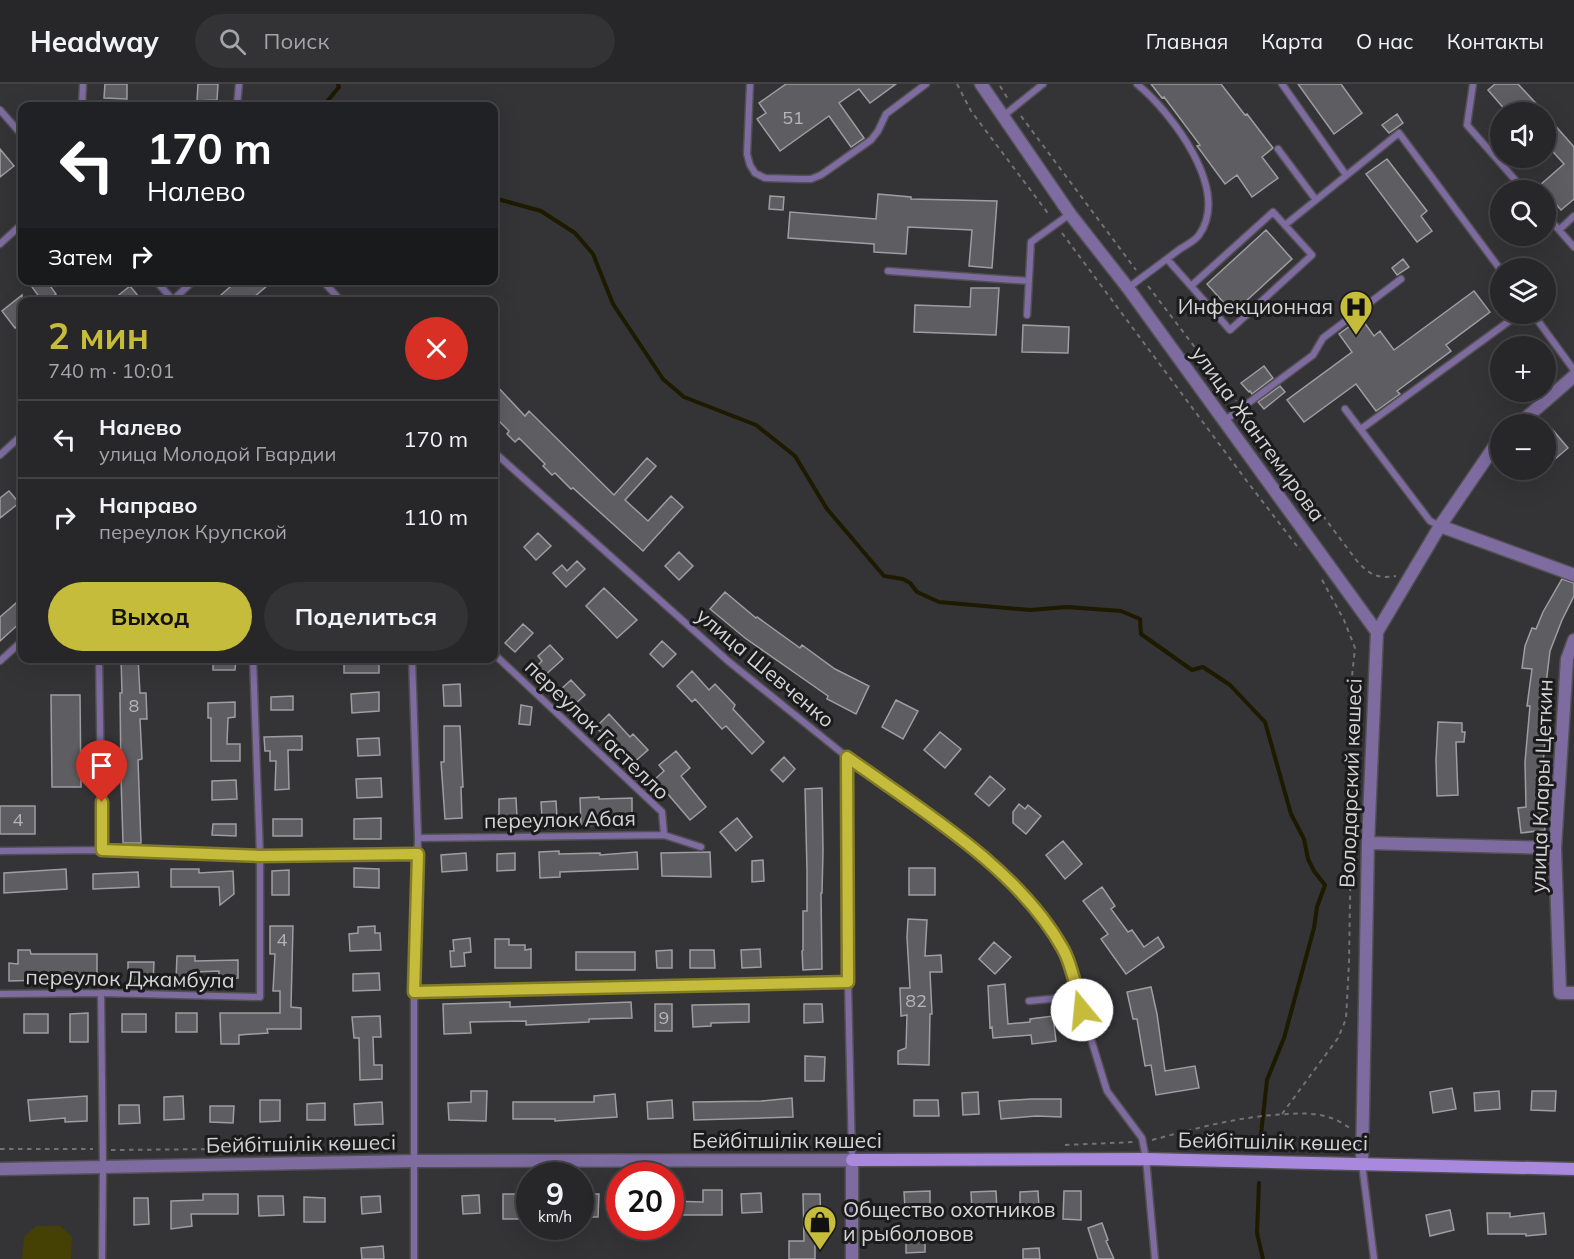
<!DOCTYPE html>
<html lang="ru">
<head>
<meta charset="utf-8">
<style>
	:root { --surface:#272628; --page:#333234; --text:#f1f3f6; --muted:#a4a5a8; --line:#434345; --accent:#c6bc3c }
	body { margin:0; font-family:Mulish,sans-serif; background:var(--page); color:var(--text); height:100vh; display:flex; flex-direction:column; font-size:22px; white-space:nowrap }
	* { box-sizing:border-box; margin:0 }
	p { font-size:20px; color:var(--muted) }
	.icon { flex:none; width:33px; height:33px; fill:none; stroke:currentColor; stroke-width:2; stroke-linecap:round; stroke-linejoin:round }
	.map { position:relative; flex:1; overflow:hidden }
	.side { position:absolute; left:18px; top:213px; width:480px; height:366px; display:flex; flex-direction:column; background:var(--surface); border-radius:12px; box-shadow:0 6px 24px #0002,0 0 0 2px var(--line) }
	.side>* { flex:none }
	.banner { position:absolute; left:18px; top:18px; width:480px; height:183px; border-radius:12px; box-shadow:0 6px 24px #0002,0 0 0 2px var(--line); background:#202124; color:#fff; overflow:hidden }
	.tools { position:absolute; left:1490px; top:18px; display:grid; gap:12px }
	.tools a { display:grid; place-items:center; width:66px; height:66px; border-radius:50%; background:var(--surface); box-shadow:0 6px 24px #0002,0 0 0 2px var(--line); font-size:30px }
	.speed { position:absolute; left:516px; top:1078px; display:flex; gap:12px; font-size:30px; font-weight:700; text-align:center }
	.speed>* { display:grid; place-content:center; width:78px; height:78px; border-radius:50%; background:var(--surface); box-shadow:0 6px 24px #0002,0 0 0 2px var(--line); line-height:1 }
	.speed small { font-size:15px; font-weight:400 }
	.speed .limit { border:9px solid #d22; background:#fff; color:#111 }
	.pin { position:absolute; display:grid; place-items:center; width:51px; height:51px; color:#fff; margin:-62px -26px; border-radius:50% 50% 50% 0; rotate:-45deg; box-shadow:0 0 6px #0007 }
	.pin .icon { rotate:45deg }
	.me { position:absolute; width:66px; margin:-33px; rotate:343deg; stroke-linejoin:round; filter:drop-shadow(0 0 4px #0008) }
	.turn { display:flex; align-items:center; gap:21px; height:126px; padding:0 30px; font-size:27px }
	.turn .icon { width:78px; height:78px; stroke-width:2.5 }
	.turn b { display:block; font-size:42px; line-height:51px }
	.then { display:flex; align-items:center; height:57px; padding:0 30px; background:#0003; gap:12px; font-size:22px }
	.round { display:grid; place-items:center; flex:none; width:63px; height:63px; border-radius:32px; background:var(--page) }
	.overview { display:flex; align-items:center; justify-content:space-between; height:102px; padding:0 30px }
	h1 { font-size:36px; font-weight:700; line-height:45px; color:var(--accent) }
	.action { display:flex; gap:12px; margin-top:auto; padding:12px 30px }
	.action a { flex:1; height:69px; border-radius:36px; background:var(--accent); color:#111; font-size:24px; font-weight:700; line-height:69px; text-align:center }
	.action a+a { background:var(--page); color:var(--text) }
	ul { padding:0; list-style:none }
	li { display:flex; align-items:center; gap:18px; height:78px; padding:0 30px; border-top:2px solid var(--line) }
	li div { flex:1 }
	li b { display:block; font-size:22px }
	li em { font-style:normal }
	header { display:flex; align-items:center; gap:36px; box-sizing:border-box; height:84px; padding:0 30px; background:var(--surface); border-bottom:2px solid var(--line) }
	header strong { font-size:28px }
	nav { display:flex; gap:33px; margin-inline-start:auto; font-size:21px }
	.search { width:420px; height:54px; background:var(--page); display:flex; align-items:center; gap:15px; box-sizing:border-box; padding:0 21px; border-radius:33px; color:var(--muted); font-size:22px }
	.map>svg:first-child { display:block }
	.green { fill:#454003 }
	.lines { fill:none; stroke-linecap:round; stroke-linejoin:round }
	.stream { stroke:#1d1a00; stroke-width:4 }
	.building { fill:#5e5d61; stroke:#9e9da1; stroke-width:1.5 }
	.lane-casing { stroke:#515053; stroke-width:9 }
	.street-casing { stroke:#515053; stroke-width:15 }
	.secondary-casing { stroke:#515053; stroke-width:15 }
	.path { stroke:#727274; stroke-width:2; stroke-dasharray:4.5 4.5; stroke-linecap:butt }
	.lane { stroke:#7e6ba0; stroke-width:6 }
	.street { stroke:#7e6ba0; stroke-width:12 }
	.secondary { stroke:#a989dd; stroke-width:12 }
	.route-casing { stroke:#817a27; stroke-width:15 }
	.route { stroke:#c6bc3c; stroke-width:10 }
	.labels { text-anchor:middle; stroke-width:6; stroke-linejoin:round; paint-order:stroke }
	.number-label { font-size:18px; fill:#b6b6b9 }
	.poi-label { font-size:21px; fill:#d4d4d6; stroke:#1b1b1c; text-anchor:end }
	.street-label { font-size:21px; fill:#d4d4d6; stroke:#1b1b1c }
</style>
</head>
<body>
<header>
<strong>Headway</strong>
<div class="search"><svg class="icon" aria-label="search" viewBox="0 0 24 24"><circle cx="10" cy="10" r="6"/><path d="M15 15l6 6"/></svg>Поиск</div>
<nav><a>Главная</a><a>Карта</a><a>О нас</a><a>Контакты</a></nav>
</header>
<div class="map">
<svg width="1574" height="1175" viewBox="0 0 1574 1175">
	<rect width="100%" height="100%" fill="#343336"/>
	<path class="green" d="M36,1142H60L72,1153L71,1175H22L24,1153Z"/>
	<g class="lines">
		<path class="stream" d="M326,22L325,20L339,3L338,0
			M494,114L541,127L575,149L593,170L613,220L663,295L684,313L756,341L795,372L827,425L884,492L903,495L910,499L917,508L939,518L1030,526L1067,523L1121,527L1140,535L1141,550L1192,586L1203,583L1230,601L1265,638L1291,730L1304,755L1308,775L1314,787L1325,801L1317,823L1314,844L1284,954L1267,996L1260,1059
			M1259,1099L1257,1149L1263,1175"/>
	</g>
	<path class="building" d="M105,0H127V15L104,14Z
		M198,0H218L217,16L197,17Z
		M786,0H896L870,19L859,5L839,19L864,54L851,63L829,32L780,67L757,35L766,29L759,19Z
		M1151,0H1221L1245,31L1247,30L1273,64L1262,73L1278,94L1252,113L1237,91L1225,100L1197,62L1200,61L1164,13L1162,14Z
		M1298,0H1341L1362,29L1334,50Z
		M1495,0H1518L1544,28H1507L1488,6Z
		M1397,30L1403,39L1389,49L1382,41Z
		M1545,30L1574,63V115L1561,126L1554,118L1550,122L1545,116V106L1539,102L1564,80L1545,59Z
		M0,65L14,82L0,93Z
		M1387,75L1427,127L1421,132L1432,147L1417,158L1366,90Z
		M878,110L911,113V115L997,117L992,184L969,182L972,146L908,143L906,170L874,168V160L788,154L790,128L876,135Z
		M770,112L784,113L783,126L769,125Z
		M1266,146L1292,175L1233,229L1207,200Z
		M1403,175L1409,183L1397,191L1392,184Z
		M41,196H46L56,210L45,218H43L32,203Z
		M238,196H274L248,218H213Z
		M130,202L143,218H110Z
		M971,204H999L996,251L914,248L915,221L970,223Z
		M1474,207L1490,228L1446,261L1451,267L1397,307L1400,310L1376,327L1356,300L1304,338L1287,316L1352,268L1339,250L1361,234L1374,252L1380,247L1394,266Z
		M22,211V237L15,244L2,227Z
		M1023,241L1069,243L1068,269L1022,268Z
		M1264,282L1273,294L1252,310L1250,307L1249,308L1241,299Z
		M494,299L525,332L529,327L614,411L647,374L656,382L625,416L648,437L671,412L683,423L643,467L573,404L571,405L555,389L552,391L543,382L545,380L519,354L515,358L507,350L509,347L494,332Z
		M1280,302L1285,308L1264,325L1258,318Z
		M1552,345L1568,364L1554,376L1545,364V351Z
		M9,407L19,419L0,434V414Z
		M538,449L551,462L536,476L524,463Z
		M679,468L693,482L679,496L665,482Z
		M577,477L585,485L566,503L553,489L562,481L567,487Z
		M1562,495L1574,499V512L1562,536L1550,567L1546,600H1549L1544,641L1546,642L1543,681L1544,703H1551L1550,714H1542L1545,746L1521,749L1518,724L1526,723L1525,678L1530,622H1527L1532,585L1522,584L1525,562L1532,544L1536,545L1543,528Z
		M604,504L637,536L617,554L586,522Z
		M725,508L756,534L757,533L800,564L802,561L835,585L869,602L856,630L827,615L828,612L745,554L710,525Z
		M22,514V537L0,557V533Z
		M523,540L533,549L515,568L505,559Z
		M662,557L676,570L663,583L650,570Z
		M550,561L563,575L543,593L535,584L542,577L538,572Z
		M121,574H138L140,609H146L147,635H140L142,675L138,676L141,759H123L121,694L120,609H122Z
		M213,574H236L235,586H213Z
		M344,574H379V589H344Z
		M692,587L709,606L715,600L735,621L733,625L764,658L752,670L726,642L722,645L695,615L692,618L677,602Z
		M571,596L585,611L573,622L559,607Z
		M460,600L461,622H444L443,601Z
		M379,608V627L352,629L351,610Z
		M51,611H80L81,703H52Z
		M293,612V626H271V613Z
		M896,616L918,627L903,655L882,643Z
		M235,618V633L228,634L227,660H240V677H211V634H208V619Z
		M521,621L532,623L530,641L519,640Z
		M609,630L630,653L633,650L648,666L632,680L596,643Z
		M1438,638L1462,639V648H1465L1464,658H1456L1458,711L1437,712L1436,676Z
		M444,642H460L463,703H461L462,734L445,735L441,678H444Z
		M940,648L961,665L945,684L924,666Z
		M302,652V666H288L289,705L275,706L276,677H270V667H265L264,653Z
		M379,654L380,671L358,672L357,655Z
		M676,667L690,684L681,692L706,723L690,736L655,695L664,687L659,681Z
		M784,673L795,685L783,698L771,686Z
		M990,692L1005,705L989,722L975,710Z
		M381,694L382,713L357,714L356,695Z
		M236,696L237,715L212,716V697Z
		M822,704L823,767L822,809H821L822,885L803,886L802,867L803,866V827H807V787L805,705Z
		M599,713V715L632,714V733L600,734V741L581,742L580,714Z
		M516,714L517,733H499V715Z
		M556,717L557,733L542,734L541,718Z
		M1019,720L1025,725L1028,721L1041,732L1026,750L1013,739V728Z
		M0,722H35V750H0Z
		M381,734V755H354V735Z
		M737,734L752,753L736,767L720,748Z
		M273,735H302V752H273Z
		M213,740H236V752L212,751Z
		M1063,757L1082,780L1065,795L1046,771Z
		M559,767V770L600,769V771L637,768L638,785L560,788V793L540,794L539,768Z
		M710,768L711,793L662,792L661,769Z
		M466,769L467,786L442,788L441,771Z
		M515,769V786L497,787V770Z
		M763,776L764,797L752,798V777Z
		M354,784L379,785V804L354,803Z
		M909,784H935V811H909Z
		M66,785L67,805L4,809V789Z
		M171,785H199V789L233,787L234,810L220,821L219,803H171Z
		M289,786V811H272V787Z
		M138,788L139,803L93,805V790Z
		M1102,803L1115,822L1111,825L1128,848L1132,846L1144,863L1158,853L1164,863L1126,890L1101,855L1108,850L1083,817Z
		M908,835L927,836L925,872L941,871L942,888H930L932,930H930L929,981L898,980V967L906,964L907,931L901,932L900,904H910L907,854Z
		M270,842H293L291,923L301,924V945H267L268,949L239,951V960H221L220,929H280V907H273L275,870H270Z
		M375,842V849H380L381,866L350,867L349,850L358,849V843Z
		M470,854L471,868L464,869L465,882L451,883L450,867H454L453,856Z
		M495,855H509V861H525V866L531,865V884H495Z
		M994,858L1011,873L995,890L979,875Z
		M760,865L761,883L742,884L741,866Z
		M18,866H30L31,870H97V897H81V895L9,897V879L18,880Z
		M672,866V884H657L656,867Z
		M690,866H714L715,884H690Z
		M576,868H635V886H576Z
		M177,872H195V877L238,876V894L219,895V887L195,888V895H176Z
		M128,878H154L153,898H128Z
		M379,889L380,906L353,907V890Z
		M1005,900L1008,940L1030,938V935L1053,932L1056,957L1032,960L1031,951L993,954L992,943L990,944L988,902Z
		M1151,903L1157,930L1165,987L1195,982L1199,1004L1156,1011L1151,981L1145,982L1137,935H1133L1127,908Z
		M510,918V923L631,918L632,934L589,935V938L526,941V937L470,938L471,949L444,950L443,920Z
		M655,920H672V947H655Z
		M749,920V938L711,939V942L693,943L692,921Z
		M804,920H822L823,938L804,939Z
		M88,929V958H70V930Z
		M176,929H197V948H176Z
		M24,930H48V949H24Z
		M122,930H146V948H122Z
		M380,932L381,953H373L374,981H382V995L360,996L359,954H354L352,933Z
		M805,972L825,973L824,997H805Z
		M1452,1004L1456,1025L1433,1029L1430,1008Z
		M471,1007H487L486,1037L449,1036L448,1019L471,1018Z
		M1499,1007L1500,1025L1475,1027L1474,1009Z
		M1532,1007H1556L1555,1027L1531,1026Z
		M978,1008L979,1030L963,1031L962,1009Z
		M615,1010L617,1033L555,1037V1035H513V1018H594V1012Z
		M87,1012V1037L65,1038V1034L30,1037L28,1016Z
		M183,1012L184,1035L164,1036V1013Z
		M792,1014L793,1033L694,1036L693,1018L761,1017Z
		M1031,1015H1061V1033L1036,1032L1001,1035L999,1017Z
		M260,1016H280V1037L260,1038Z
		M672,1016L673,1034L648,1035L647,1018Z
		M914,1016H938L939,1032H914Z
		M382,1018L383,1040L355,1041L354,1020Z
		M325,1019V1036H307V1020Z
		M119,1021H139L140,1039L119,1040Z
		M210,1022H234L233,1039L210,1038Z
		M703,1106H722V1131H670V1117L703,1118Z
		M930,1107V1123L905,1124L904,1108Z
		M996,1107L997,1126L972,1127L971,1108Z
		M1038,1107L1039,1124L1020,1125V1108Z
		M1064,1107H1081V1136L1063,1135Z
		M761,1109L762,1128L742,1129L741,1110Z
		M203,1110H238V1130H191L192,1142L171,1145V1117L203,1116Z
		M503,1110H521V1135H503Z
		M581,1110H599L598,1133H580Z
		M803,1110H820L821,1149H815V1175H789V1157H804Z
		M479,1111L480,1129L463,1130L462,1112Z
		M258,1112H283L284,1131L259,1132Z
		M380,1112L381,1128L362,1130L361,1113Z
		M304,1113L325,1114V1138H304Z
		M134,1114H148L149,1140L134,1141Z
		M1450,1126L1454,1146L1430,1152L1426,1131Z
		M1487,1129H1510V1133L1544,1129L1546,1150L1526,1152V1150H1488Z
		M1102,1139L1108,1156L1106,1157L1114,1175H1098L1088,1144Z
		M906,1147H925V1168L906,1169Z
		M383,1162L384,1175H362L361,1164Z
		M1039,1164L1040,1175H1023V1165Z"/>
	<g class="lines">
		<g class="lane-casing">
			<path id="lane" d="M750,0L747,70L750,81L755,89L765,94L799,95H811L821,91L871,56L878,47L886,30L926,0
				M1282,0L1346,91
				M1473,0L1467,41L1524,106
				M82,22L83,0
				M237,22L239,0
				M0,26L22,51
				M1002,33L1043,0
				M1278,65L1316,116
				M1545,130L1574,163
				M1285,141L1399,49L1500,185
				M1559,146L1574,132
				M0,160L22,140
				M1167,175L1230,246L1312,171L1273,128L1191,202
				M888,187L1029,197
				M155,196L173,216
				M322,196L342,218
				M1128,204C1145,191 1163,178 1180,165C1186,161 1195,157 1199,151C1231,106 1172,29 1137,0
				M171,218L194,196
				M1533,230L1574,286
				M1027,231L1031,158L1070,130
				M1345,325L1430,437L1440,442
				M1224,337L1313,271L1323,254L1401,195
				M1361,345L1519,230
				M494,368L728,577L847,673L966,759L1030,817L1064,867L1107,1007L1142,1054L1146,1075L1155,1175
				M0,371L22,351
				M494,570L662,728L664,751
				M99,574L102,766
				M412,574L418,754L414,908V1175
				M0,577L22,557
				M847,673L848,898L852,1076
				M418,754L664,751L701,763
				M0,767L102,766L260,772L418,770
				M414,908L848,898
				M101,909L103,1084L102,1175
				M0,910L101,909L260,913V772L253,574
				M1029,917L1060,914L1076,906
				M1362,1080L1374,1175"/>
		</g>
		<g class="street-casing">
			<path id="street" d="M981,0L1070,130L1128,204L1377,548
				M1519,340L1574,292
				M1440,442L1574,491
				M1574,556L1567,575L1555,764L1560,909H1574
				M1368,759L1555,764
				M1362,1079L1368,759L1377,548L1440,442L1494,363L1500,358
				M0,1085L414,1077L852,1076V1175"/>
		</g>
		<g class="secondary-casing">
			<path id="secondary" d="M852,1076L1146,1075L1574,1085"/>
		</g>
		<path class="path" d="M957,0L971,27L1050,132
			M1000,2L1008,15
			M1021,32L1136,186
			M1062,149L1249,400L1300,466
			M1148,202L1236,317
			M1247,331L1357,477C1370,491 1377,495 1396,492
			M1282,1030L1338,954L1346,935L1349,879L1352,698L1348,630L1355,564L1344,536L1321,494
			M1152,1056C1197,1044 1241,1032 1288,1030C1303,1029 1319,1029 1334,1035C1339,1037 1345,1041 1350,1044
			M1065,1061L1134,1058
			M0,1065H93
			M111,1066L339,1064"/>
		<use href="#lane" class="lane"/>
		<use href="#street" class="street"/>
		<use href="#secondary" class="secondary"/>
	</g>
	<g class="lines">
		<g class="route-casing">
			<path id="route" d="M102,718V766L260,772L418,770L414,908L848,898L847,673C921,726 1018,784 1063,865C1073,883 1076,907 1082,926"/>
		</g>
		<use href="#route" class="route"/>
	</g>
	<defs>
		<g id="hospital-pin" transform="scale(1.725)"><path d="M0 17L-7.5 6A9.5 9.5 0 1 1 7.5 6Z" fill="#c6bc3c" stroke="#1b1b1c"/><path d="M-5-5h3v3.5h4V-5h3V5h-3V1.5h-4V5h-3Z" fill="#111"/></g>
		<g id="shop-pin" transform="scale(1.725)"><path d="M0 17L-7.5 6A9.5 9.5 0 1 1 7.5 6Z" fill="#c6bc3c" stroke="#1b1b1c"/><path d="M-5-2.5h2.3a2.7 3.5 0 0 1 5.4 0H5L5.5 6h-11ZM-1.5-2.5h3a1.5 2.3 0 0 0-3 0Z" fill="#111"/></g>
	</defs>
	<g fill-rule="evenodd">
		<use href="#hospital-pin" x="1356" y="223"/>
		<use href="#shop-pin" x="820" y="1138"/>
	</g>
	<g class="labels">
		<g class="number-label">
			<text x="793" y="40">51</text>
			<text x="134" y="628">8</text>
			<text x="18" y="742">4</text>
			<text x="282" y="862">4</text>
			<text x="916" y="923">82</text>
			<text x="664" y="940">9</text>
		</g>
		<g class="poi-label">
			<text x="1333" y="230">Инфекционная</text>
			<text x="843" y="1133" text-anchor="start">Общество охотников<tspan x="843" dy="24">и рыболовов</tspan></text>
		</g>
		<g class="street-label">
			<text transform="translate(1258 350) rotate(54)" y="7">улица Жантемирова</text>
			<text transform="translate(765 584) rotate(40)" y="7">улица Шевченко</text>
			<text transform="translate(597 646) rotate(44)" y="7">переулок Гастелло</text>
			<text transform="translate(1351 699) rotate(-88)" y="7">Володарский көшесі</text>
			<text transform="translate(1542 702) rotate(-88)" y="7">улица Клары Цеткин</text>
			<text transform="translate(560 736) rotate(-1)" y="7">переулок Абая</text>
			<text transform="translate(130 895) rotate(1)" y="7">переулок Джамбула</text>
			<text x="787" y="1064">Бейбітшілік көшесі</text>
			<text transform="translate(1273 1058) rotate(1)" y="7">Бейбітшілік көшесі</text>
			<text transform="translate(301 1060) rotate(-1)" y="7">Бейбітшілік көшесі</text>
		</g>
	</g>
</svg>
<div class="tools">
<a><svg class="icon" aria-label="sound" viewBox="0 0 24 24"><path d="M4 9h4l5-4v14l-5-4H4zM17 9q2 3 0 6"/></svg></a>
<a><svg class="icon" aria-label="search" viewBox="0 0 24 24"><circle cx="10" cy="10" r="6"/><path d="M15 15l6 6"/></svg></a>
<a><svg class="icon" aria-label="layers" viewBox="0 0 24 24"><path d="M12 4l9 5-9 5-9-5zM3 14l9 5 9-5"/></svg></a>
<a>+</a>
<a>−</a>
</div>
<div class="speed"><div>9<small>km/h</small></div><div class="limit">20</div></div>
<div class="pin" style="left:102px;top:718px;background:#d93025"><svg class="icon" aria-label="arrive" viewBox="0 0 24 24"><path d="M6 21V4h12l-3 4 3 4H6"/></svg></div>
<svg class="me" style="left:1082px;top:926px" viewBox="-20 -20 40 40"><circle r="19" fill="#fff"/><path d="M0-13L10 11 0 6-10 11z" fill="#c6bc3c"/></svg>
<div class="banner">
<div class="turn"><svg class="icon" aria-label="left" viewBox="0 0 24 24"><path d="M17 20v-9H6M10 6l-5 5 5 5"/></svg><div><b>170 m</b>Налево</div></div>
<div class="then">Затем<svg class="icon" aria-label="right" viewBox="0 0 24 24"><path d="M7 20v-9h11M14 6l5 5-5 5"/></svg></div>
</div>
<section class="side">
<div class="overview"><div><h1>2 мин</h1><p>740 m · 10:01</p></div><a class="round" style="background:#d93025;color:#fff"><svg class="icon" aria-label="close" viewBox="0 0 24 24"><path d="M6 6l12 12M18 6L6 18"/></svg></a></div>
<ul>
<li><svg class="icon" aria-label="left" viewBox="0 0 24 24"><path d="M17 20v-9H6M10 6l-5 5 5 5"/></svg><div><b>Налево</b><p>улица Молодой Гвардии</p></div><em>170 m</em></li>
<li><svg class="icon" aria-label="right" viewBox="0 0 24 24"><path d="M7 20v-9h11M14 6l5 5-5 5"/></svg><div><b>Направо</b><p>переулок Крупской</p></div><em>110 m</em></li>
</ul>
<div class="action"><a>Выход</a><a>Поделиться</a></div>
</section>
</div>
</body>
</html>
